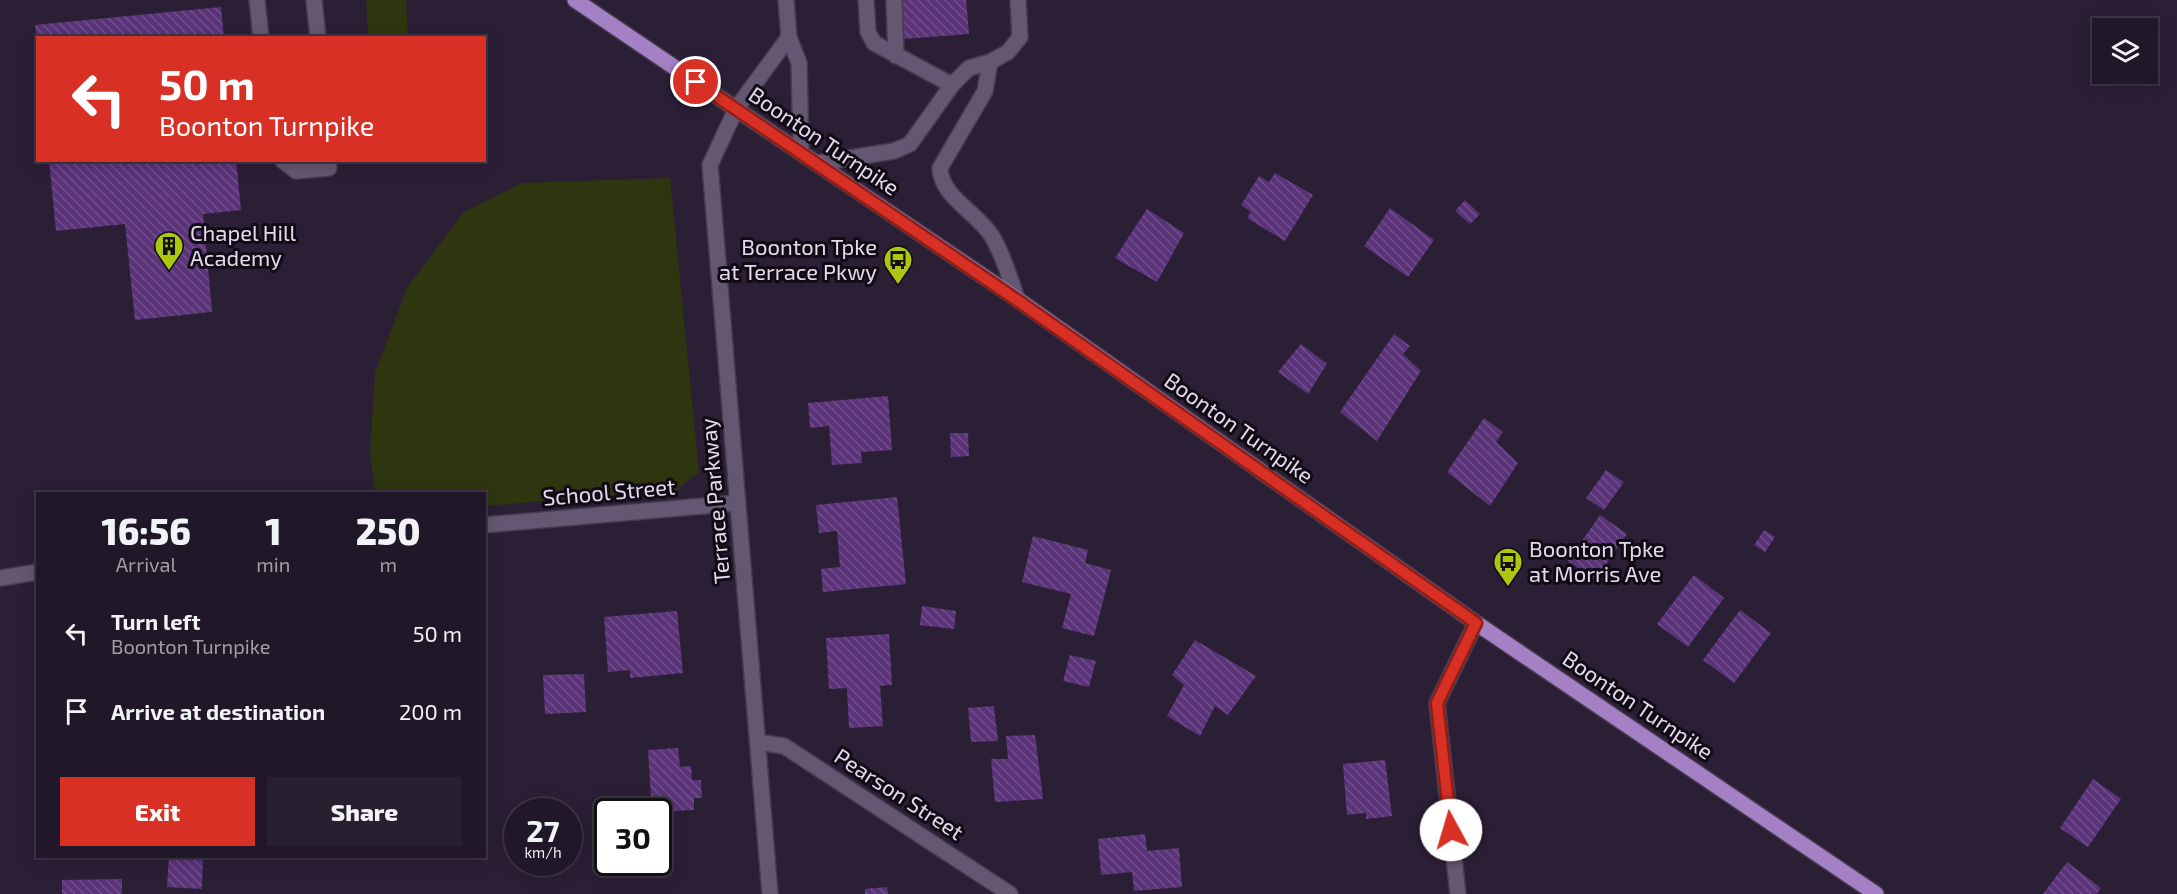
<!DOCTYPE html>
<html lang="en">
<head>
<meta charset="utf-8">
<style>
	:root { --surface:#201728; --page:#282030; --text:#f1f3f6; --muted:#a29fa8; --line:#3d3645; --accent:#d93025 }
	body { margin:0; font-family:"Exo 2",sans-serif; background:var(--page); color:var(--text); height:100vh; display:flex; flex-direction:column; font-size:22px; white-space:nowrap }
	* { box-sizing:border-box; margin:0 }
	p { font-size:20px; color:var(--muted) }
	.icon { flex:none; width:33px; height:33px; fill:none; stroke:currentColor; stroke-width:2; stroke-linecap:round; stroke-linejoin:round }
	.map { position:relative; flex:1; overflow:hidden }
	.side { position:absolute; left:36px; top:492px; width:450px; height:366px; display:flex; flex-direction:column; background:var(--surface); border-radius:0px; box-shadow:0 3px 15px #0003,0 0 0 2px var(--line) }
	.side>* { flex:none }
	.guide { position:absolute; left:36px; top:36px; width:450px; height:126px; border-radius:0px; box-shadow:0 3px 15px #0003,0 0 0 2px var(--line); background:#d93025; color:#fff; overflow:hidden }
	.fabs { position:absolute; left:2092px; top:18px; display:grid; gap:12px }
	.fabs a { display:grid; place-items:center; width:66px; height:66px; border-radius:0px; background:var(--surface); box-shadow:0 3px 15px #0003,0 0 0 2px var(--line); font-size:30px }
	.speed { position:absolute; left:504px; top:798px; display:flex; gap:12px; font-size:30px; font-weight:700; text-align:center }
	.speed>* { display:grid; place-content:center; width:78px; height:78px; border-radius:50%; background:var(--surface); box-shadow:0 3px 15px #0003,0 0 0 2px var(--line); line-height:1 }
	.speed small { font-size:15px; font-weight:400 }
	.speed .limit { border:3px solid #111; border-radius:9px; background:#fff; color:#111 }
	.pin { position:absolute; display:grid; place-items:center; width:51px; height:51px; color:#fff; margin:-26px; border:3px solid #fff; border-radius:50%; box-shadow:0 2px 6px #0007 }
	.me { position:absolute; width:66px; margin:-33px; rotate:354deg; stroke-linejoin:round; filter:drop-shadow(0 0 4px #0008) }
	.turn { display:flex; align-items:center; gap:21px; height:126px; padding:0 24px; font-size:27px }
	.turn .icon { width:78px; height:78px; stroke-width:2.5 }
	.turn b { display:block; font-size:42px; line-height:51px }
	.eta { display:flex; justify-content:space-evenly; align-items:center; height:102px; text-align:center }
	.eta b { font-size:36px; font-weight:800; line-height:42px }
	.button { display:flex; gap:12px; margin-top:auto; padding:12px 24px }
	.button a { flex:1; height:69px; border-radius:0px; background:var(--accent); color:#fff; font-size:24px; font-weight:800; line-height:69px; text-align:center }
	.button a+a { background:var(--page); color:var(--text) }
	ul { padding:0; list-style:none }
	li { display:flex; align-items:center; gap:18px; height:78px; padding:0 24px }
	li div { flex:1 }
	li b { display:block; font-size:22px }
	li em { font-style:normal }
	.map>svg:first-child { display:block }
	.park { fill:#2e350f }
	.building { fill:url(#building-back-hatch) }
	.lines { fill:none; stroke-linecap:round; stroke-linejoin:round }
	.service-casing { stroke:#453b4e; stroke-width:18 }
	.minor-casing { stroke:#453b4e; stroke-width:18 }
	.primary-casing { stroke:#453b4e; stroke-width:18 }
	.service { stroke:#645771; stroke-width:15 }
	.minor { stroke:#645771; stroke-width:15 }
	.primary { stroke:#a480c5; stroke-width:15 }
	.route-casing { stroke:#8d1f18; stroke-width:15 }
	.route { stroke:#d93025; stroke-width:10 }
	.labels { text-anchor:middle; stroke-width:6; stroke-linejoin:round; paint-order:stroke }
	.street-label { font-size:22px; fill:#e3dbeb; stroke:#110b15 }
	.poi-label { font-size:22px; fill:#e3dbeb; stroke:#110b15; text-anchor:start }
</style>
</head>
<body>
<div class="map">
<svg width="2177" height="894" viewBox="0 0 2177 894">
	<defs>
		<pattern id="building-back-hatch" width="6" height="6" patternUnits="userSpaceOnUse" patternTransform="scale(1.5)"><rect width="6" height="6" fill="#5a3379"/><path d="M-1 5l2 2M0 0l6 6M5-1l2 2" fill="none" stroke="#72508c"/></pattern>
	</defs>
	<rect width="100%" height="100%" fill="#2b1f36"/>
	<path class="park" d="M366,0H406L408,37H368Z
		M670,178L699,472L676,490L485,506L484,494L375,493L370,451L375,373L407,288L464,212L522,183Z"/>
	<path class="building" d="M896,0H966L969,34L904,39L902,18L898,19Z
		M221,7L224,38H37L35,25Z
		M49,160H236L241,210L203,214L212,312L135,320L125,224L56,231Z
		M1275,173L1313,195L1285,241L1247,218L1251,212L1241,205L1259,176L1269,182Z
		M1465,200L1480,214L1470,224L1455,211Z
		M1390,208L1434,240L1408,277L1364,246Z
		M1147,209L1184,233L1157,282L1115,258Z
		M1394,334L1410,346L1403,354L1421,371L1377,441L1340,412Z
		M1301,344L1327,364L1308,394L1278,372Z
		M888,396L892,450L861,452L862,463L832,465L829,426L810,428L808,403Z
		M1484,418L1503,432L1496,442L1518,463L1490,506L1447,472Z
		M950,433H968L969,456L951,457Z
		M1606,470L1624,482L1604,510L1586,498Z
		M897,497L906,584L823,592L821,569L840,567L837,531L819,533L816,505Z
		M1600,515L1627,534L1595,580L1568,561Z
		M1764,530L1775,537L1765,552L1754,545Z
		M1033,536L1088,550L1085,563L1111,570L1094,636L1062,628L1071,594L1022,582Z
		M1694,575L1724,598L1688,647L1657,624Z
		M922,606L956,611L954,629L920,625Z
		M1740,610L1771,633L1734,683L1703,660Z
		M677,611L683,673L630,678V670L608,672L604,617Z
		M889,634L892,685L880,686L883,726L849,728L847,688L829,689L826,638Z
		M1195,640L1256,676L1228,715L1215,706L1200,736L1167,716L1184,685L1172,675Z
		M1070,655L1096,661L1089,687L1063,681Z
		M584,674L586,712L545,714L543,675Z
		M994,706L998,741L971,742L968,708Z
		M1035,735L1043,799L995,802L991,759H1008L1006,736Z
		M678,748L680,767L691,766L692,780H701L702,798H694V810L652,812L648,750Z
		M1385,760L1392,816L1366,819V813L1347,815L1343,764Z
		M2093,779L2121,799L2088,847L2060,828Z
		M1145,834L1147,851L1179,848L1182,887L1134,891L1132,872L1101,875L1098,839Z
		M169,856H203L202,889L167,887Z
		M2067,862L2101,888L2097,894H2043Z
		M122,879V894H62V880Z
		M887,887L888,894H865V889Z"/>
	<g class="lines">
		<g class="service-casing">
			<path id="service" d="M257,0L261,38
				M314,0L318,38
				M786,0L789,37L799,63L801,151
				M866,0L868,32L874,43L952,85
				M894,0L896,56
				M990,62L985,91L940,168C941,198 979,213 993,238C1004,257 1010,278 1017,299
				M736,109L789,37
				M282,160L296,171L329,168L328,160
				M818,163L894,151L910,144L952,85L969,68L990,62L1008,52L1020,37L1018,0"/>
		</g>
		<g class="minor-casing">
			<path id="minor" d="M736,109L710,165L770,894
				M484,525L738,503
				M0,578L38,572
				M758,742L784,746L1010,894
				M1458,894L1437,703L1476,623"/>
		</g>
		<g class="primary-casing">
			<path id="primary" d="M575,0L1017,299L1476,623L1876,894"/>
		</g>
		<use href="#service" class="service"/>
		<use href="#minor" class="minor"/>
		<use href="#primary" class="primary"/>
	</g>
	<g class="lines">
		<g class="route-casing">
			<path id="route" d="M696,82L1017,300L1476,623L1437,703L1451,830"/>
		</g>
		<use href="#route" class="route"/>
	</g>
	<defs>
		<g id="building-pin" transform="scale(1.5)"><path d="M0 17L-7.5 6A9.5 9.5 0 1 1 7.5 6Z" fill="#adc60f" stroke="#110b15"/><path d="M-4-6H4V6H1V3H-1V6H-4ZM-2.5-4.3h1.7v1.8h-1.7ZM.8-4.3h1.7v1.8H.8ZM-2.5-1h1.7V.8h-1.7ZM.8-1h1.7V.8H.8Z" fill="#111"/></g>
		<g id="bus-pin" transform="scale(1.5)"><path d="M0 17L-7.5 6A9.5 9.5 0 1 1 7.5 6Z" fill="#adc60f" stroke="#110b15"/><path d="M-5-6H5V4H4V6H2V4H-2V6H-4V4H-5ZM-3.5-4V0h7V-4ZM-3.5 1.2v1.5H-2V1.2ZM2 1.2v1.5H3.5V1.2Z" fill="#111"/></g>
	</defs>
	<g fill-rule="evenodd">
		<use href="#building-pin" x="169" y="246"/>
		<use href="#bus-pin" x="898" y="260"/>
		<use href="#bus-pin" x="1508" y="562"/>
	</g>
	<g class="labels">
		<g class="street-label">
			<text transform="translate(824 141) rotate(34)" y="8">Boonton Turnpike</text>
			<text transform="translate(1239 428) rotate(35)" y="8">Boonton Turnpike</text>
			<text transform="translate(609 492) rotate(-5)" y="8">School Street</text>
			<text transform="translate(715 501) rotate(-95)" y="8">Terrace Parkway</text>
			<text transform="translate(1638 705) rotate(34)" y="8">Boonton Turnpike</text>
			<text transform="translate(899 794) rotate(33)" y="8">Pearson Street</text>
		</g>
		<g class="poi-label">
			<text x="190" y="241">Chapel Hill<tspan x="190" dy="25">Academy</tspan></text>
			<text x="877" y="255" text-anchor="end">Boonton Tpke<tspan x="877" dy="25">at Terrace Pkwy</tspan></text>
			<text x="1529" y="557">Boonton Tpke<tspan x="1529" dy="25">at Morris Ave</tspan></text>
		</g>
	</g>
</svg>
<div class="fabs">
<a><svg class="icon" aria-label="layers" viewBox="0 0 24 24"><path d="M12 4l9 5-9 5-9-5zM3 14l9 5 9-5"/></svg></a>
</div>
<div class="speed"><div>27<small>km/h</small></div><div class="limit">30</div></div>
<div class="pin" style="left:696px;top:82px;background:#d93025"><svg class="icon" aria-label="arrive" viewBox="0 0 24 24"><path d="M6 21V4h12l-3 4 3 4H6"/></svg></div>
<svg class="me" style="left:1451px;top:830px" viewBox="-20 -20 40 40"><circle r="19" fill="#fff"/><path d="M0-13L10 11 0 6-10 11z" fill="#d93025"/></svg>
<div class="guide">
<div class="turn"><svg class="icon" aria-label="left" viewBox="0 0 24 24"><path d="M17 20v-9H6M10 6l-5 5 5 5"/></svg><div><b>50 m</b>Boonton Turnpike</div></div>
</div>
<section class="side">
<div class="eta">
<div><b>16:56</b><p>Arrival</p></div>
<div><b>1</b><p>min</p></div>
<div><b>250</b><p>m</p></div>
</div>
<ul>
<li><svg class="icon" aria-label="left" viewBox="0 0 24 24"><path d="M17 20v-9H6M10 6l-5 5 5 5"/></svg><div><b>Turn left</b><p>Boonton Turnpike</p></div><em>50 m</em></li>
<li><svg class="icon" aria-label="arrive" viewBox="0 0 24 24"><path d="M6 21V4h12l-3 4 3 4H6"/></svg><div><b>Arrive at destination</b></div><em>200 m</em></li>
</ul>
<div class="button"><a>Exit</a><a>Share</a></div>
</section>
</div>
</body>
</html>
